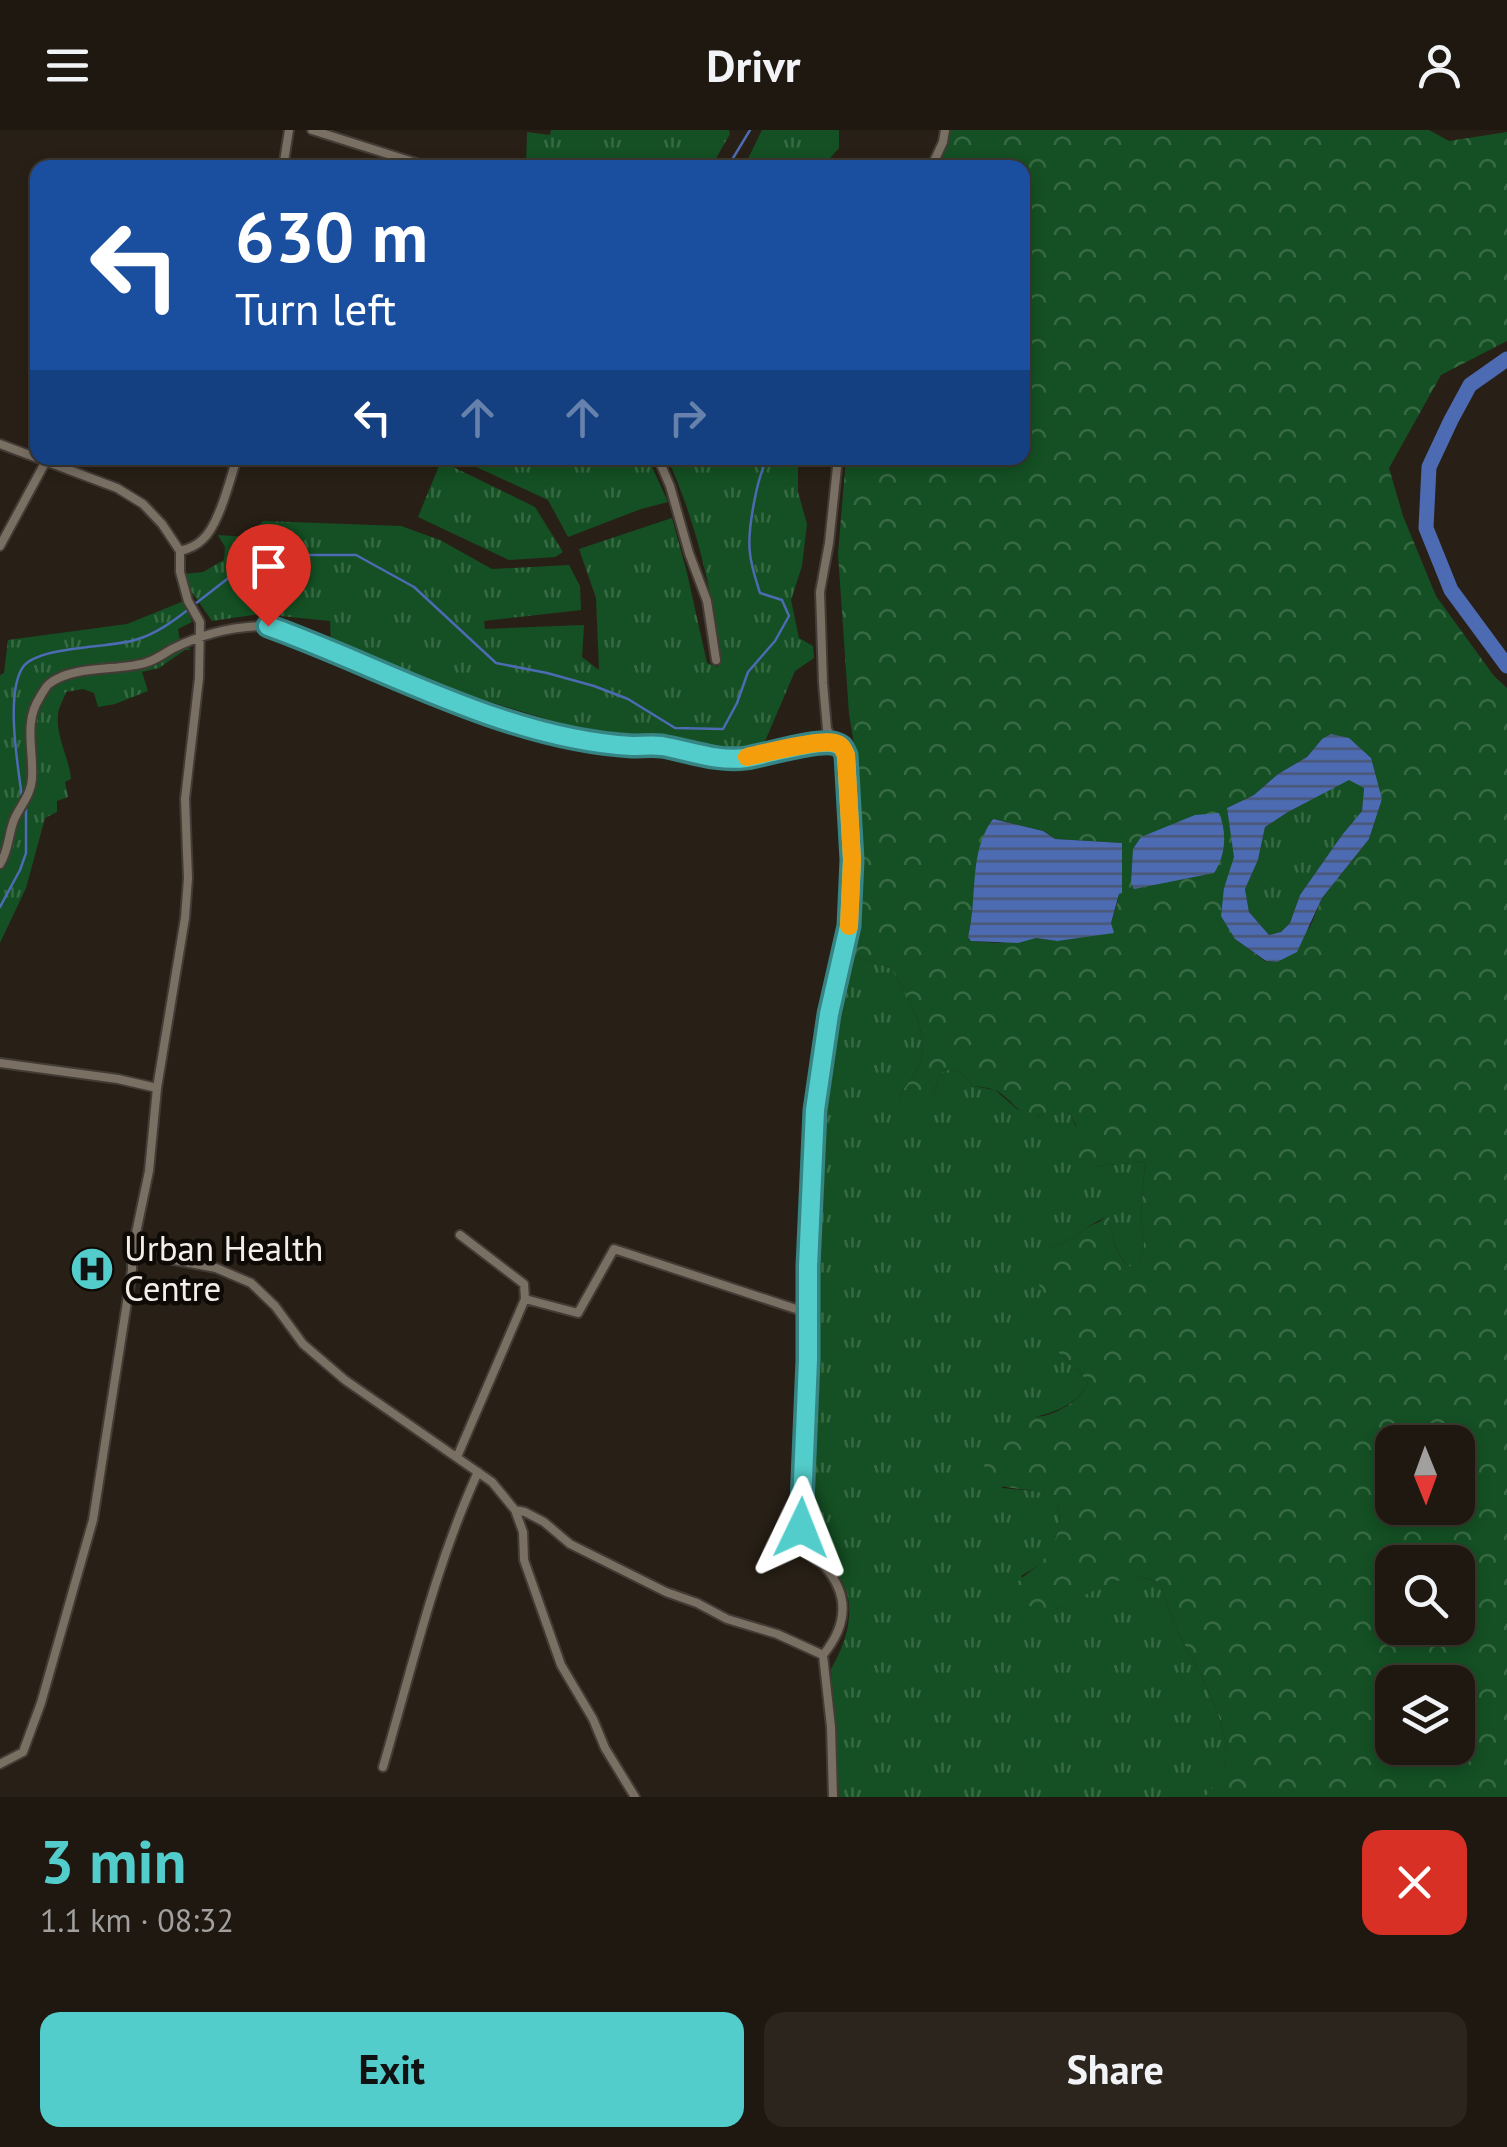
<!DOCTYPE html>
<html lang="en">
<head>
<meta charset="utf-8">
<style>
	:root { --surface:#1e1810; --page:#2b251e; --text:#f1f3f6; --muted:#a1a09f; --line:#3c3730; --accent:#53cdcb }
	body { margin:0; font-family:"PT Sans",sans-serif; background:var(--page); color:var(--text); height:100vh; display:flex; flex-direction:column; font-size:38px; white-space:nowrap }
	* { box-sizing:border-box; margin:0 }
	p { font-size:32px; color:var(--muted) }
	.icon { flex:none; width:55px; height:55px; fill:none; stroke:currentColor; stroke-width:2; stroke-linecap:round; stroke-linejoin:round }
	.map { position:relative; height:1667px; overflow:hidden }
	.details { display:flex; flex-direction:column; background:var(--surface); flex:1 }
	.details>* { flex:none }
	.top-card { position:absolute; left:30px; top:30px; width:1000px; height:305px; border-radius:20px; box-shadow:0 5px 15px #0003,0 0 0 2px var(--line); background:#1a4fa0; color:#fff; overflow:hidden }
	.needle { width:65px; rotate:179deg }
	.buttons { position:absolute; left:1375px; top:1295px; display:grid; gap:20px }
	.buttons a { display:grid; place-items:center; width:100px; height:100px; border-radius:20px; background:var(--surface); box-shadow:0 5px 15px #0003,0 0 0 2px var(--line); font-size:50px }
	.pin { position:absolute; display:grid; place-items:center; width:85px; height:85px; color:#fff; margin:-102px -42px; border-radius:50% 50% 50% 0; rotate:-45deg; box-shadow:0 0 10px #0007 }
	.pin .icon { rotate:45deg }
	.me { position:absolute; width:110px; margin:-55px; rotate:2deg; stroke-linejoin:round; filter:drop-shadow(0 0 8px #0008) }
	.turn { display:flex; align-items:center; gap:35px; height:210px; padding:0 40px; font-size:45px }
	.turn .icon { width:130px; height:130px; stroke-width:2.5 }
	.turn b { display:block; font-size:70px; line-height:85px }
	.lanes { display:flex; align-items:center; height:95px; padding:0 40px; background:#0003; justify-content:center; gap:50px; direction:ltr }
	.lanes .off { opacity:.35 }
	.round { display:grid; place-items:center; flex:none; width:105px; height:105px; border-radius:20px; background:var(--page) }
	.summary { display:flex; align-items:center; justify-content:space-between; height:170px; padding:0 40px }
	h1 { font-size:60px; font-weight:800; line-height:75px; color:var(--accent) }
	.action { display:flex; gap:20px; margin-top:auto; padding:20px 40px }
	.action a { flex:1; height:115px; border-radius:20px; background:var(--accent); color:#111; font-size:40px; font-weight:800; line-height:115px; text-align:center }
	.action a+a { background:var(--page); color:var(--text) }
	header { display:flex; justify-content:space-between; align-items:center; height:130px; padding:0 40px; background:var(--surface); font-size:45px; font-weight:800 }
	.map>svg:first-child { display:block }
	.grass { fill:url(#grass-tufts) }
	.forest { fill:url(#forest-crowns); fill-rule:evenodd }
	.water { fill:url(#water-rules); fill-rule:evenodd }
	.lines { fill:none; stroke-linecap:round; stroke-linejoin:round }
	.stream { stroke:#4c6bb2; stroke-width:2.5 }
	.river { stroke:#4c6bb2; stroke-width:15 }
	.street-casing { stroke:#433b35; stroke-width:12 }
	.street { stroke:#796f63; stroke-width:8 }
	.route-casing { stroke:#368584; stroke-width:25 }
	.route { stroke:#53cdcb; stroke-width:18 }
	.slow { stroke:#f59e0b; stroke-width:18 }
	.labels { text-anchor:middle; stroke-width:9; stroke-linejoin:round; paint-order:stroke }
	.poi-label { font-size:35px; fill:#f4eee7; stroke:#0e0a06; text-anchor:start }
</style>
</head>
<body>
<header><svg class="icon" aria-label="menu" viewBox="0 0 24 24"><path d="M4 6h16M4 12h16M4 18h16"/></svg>Drivr<svg class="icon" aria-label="person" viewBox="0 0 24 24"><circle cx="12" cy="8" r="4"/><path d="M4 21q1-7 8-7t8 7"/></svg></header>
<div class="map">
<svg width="1507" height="1667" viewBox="0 0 1507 1667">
	<defs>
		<pattern id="grass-tufts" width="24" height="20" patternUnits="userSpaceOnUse" patternTransform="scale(2.5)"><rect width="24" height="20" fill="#145023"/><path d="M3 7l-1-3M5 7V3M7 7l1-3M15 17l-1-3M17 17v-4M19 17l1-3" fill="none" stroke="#376a43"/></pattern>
		<pattern id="forest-crowns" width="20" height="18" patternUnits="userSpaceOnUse" patternTransform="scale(2.5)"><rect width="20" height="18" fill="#145023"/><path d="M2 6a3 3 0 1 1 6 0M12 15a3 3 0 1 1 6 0" fill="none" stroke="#376a43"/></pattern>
		<pattern id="water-rules" width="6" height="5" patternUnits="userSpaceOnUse" patternTransform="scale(2.5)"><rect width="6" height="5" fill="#4c6bb2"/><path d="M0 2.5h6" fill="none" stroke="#4a5776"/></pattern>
	</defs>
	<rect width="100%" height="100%" fill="#282016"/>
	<path class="grass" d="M551,0H729L730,4L711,37H526L527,2L550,5Z
		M762,0H839V18L822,37H744Z
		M470,328L508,331L514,328H648L668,372L641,379L568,407L548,370L461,330Z
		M667,328H798V362L807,394L802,436L791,470L799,508L813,516L814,528L795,541L763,616L728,622L582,600L432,554L331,515L330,491L259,484L212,491L191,461L184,444L203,442L224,430L225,417L218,405L247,407L263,391L401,396L440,410L492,439L569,435L580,456L581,480L484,491L485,499L584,495L582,527L599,540L596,468L579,419L672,388L687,443L707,533L718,537C719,478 693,382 667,328Z
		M441,331L535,377L563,422L555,427L509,430L418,387Z
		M184,471L192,492L178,499L180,511L191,520H185L159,538L142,542L148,561L115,574L98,577L94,563L83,559L66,562C64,569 58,578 58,585C56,608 69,627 71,649L65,652L68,667L57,671V682L45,688L26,758L0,813V545L4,543L8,510L127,494Z
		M1349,649L1364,657L1362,681L1342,705L1300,765L1290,793L1281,802L1269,805L1249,782L1245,759L1258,730L1265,697L1288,682Z
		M853,825L888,837L893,841C907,866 930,902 920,932C916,944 905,956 899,967L901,974L906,977L934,963L939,944C952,934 965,945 973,956L995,960L1017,979L1038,986L1057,979L1070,983L1093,1036L1145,1032L1141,1086L1144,1116L1136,1141C1115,1128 1112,1108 1109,1085L1087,1097L1076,1107L1050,1117L1058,1222L1080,1242L1088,1253C1074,1279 1047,1285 1019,1290L1002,1358L1043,1362L1055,1366C1064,1387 1059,1415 1043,1432C1037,1437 1027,1442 1021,1446L1056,1479C1087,1464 1126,1436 1160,1453C1166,1470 1172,1488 1179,1504C1196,1537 1233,1596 1225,1634C1223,1646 1213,1658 1205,1667H839L831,1539C846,1514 858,1477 841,1450C833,1437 818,1428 811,1415C802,1399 810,1363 813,1346L820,1046L835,890L849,829Z"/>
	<path class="forest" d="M950,0H1429L1449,11L1507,2V211L1441,245L1389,338L1403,386L1436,466L1494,546L1507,558V1667H1205C1213,1658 1222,1646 1225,1634C1233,1596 1196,1537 1179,1504C1172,1488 1166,1470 1160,1453C1132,1439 1103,1456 1077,1469C1070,1472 1062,1477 1055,1479C1042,1482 1028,1475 1015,1471L1013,1457C1022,1445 1036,1440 1044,1429C1059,1411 1064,1387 1055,1367C1034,1358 1011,1360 989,1353C979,1333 986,1320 1001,1304C1006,1299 1013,1292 1020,1289C1027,1287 1036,1287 1044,1286C1063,1281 1079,1270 1088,1253L1080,1242L1058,1222L1039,1154L1041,1127L1050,1117L1076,1107L1087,1097L1099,1092L1109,1084C1112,1106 1114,1129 1136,1140L1144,1116L1141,1086L1145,1032L1093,1036L1079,1035L1076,995L1070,983C1049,977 1045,989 1031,985C1016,982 1010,968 997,961C991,958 981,957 973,956C965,945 952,934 939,944L934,963L921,979L906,977L900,974L899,967C905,956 916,944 920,932C930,902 907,866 893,841L888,837L853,825L860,650L849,584L838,424L846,328H1022V38L935,37L947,16ZM1322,609L1382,669L1369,709L1322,768L1310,797L1277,832L1265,831L1235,809L1224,758L1235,727L1227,678L1254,665L1278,644L1307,627ZM992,689L1043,701L1055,709L1122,713L1118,770L1111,793L1057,811L1036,808L998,813L971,811L968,807ZM1392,1312H1458V1378H1392ZM1392,1432H1458V1498H1392ZM1392,1552H1458V1618H1392Z"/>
	<path class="water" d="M1331,604L1349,608L1371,628L1382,669L1369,709L1322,768L1297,822L1277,832L1266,831L1235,809L1221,786L1224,758L1234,727L1227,678L1254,665L1278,644L1307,627L1322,609ZM1349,650L1364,658L1362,681L1342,705L1300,765L1290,793L1281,802L1269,805L1249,782L1245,759L1258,730L1265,697L1288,682Z
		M1219,683C1227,702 1226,725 1214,743L1134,759L1131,753L1133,719L1141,707L1195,685Z
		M993,689L1043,701L1055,709L1122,713V763L1119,764L1111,793L1114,803L1057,811L1036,808L1018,813L971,811L968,807C978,769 968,722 993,689Z"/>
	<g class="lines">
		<path class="stream" d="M727,38L750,0
			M195,474L231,446L275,425H356L414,457L496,533L547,543L594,556L628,569L675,598L723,599L737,573L748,542L775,511L789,486L782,470L760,463C756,450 751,436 750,423C747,402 757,345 768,328
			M22,667C18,637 5,563 23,537C38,516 109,518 135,510C156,504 172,492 189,479
			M0,777L20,740L26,723V679"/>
		<path class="river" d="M1507,229L1470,255L1451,290L1429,337L1426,398L1451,460L1507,536"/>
		<g class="street-casing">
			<path id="street" d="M312,0L432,38
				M283,38L289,0
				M931,38L943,12L945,0
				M0,314L117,358L143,374L162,394L180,421
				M658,328L670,356L689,423L707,471L716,530
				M0,416L46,331
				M0,734C9,720 8,705 14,690C20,676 31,665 32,649C34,620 23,593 40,567C41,565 47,555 49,554C72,535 118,541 145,533C156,530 163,524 172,519C202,504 236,496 268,496L408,554L486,583L570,607L629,615L659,616L712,627L742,629L788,619L834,613
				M0,933L118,949L157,958
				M460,1105L524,1154L525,1169L578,1183L614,1119L808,1183
				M132,1122L216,1138L251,1153L275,1176L303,1214L345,1250L492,1352L515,1380L525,1382L544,1392L570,1414L666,1462L697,1473L727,1489L777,1504L823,1525C846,1497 851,1467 825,1437C820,1431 811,1428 807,1421C803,1416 802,1404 801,1397L809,1230L808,1136L815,980L829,884L849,796L852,730L846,625L843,618L834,613L827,599L823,553L820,462L829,413L838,328
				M457,1327L525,1169
				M515,1380L523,1402L524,1430L561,1535L593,1589L605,1618L635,1667
				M823,1525L831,1597L833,1667
				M0,1634L23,1622L41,1573L93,1390L132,1140V1122L149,1041L157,958L185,788L188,748L185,669L199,548L200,492L188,471L180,442V421C188,419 196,416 202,410C219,396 230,349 237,328
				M383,1637C412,1538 435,1436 478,1342"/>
		</g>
		<use href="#street" class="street"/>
	</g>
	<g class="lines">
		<g class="route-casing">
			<path id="route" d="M268,496C385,538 506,609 632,616C642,616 652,615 662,616C690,621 718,632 746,628C766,625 819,608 836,614C843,616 843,619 846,625L852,730L849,796L829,884L815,980L808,1136V1230L801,1398"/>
		</g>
		<use href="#route" class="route"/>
		<path class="slow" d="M747,627C765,623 820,609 835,613C842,615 843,619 846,625L852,730L849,796"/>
	</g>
	<defs>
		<g id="hospital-disc" transform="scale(2.25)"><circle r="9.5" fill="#53cdcb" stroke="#0e0a06"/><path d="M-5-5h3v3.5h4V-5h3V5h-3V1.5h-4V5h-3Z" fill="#111"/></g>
	</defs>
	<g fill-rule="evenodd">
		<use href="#hospital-disc" x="92" y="1139"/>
	</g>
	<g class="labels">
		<g class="poi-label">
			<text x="124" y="1131">Urban Health<tspan x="124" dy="40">Centre</tspan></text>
		</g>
	</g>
</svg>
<div class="buttons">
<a><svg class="needle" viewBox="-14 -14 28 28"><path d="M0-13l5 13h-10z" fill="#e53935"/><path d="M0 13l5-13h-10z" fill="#a1a09f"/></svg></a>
<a><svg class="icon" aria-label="search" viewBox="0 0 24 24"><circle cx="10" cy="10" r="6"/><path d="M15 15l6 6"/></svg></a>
<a><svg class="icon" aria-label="layers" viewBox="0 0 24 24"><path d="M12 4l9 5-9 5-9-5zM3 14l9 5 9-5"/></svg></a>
</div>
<div class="pin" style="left:268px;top:496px;background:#d93025"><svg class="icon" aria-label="arrive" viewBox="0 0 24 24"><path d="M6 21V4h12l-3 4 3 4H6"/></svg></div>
<svg class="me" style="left:801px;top:1398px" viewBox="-20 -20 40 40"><path d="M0-17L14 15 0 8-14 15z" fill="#53cdcb" stroke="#fff" stroke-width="4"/></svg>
<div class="top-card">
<div class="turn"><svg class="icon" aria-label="left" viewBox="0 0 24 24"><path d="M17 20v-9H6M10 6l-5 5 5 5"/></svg><div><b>630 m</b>Turn left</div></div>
<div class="lanes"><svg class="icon" aria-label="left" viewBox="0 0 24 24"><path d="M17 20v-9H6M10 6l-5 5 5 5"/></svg><svg class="icon off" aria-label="ahead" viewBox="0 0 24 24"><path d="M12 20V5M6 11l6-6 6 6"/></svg><svg class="icon off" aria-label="ahead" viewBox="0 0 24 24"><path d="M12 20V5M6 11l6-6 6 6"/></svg><svg class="icon off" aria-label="right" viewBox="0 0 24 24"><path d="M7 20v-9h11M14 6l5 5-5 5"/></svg></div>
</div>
</div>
<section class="details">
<div class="summary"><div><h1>3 min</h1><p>1.1 km · 08:32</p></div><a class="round" style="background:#d93025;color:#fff"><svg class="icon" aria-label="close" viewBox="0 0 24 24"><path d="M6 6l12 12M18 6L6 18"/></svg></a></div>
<div class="action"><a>Exit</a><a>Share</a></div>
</section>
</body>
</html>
